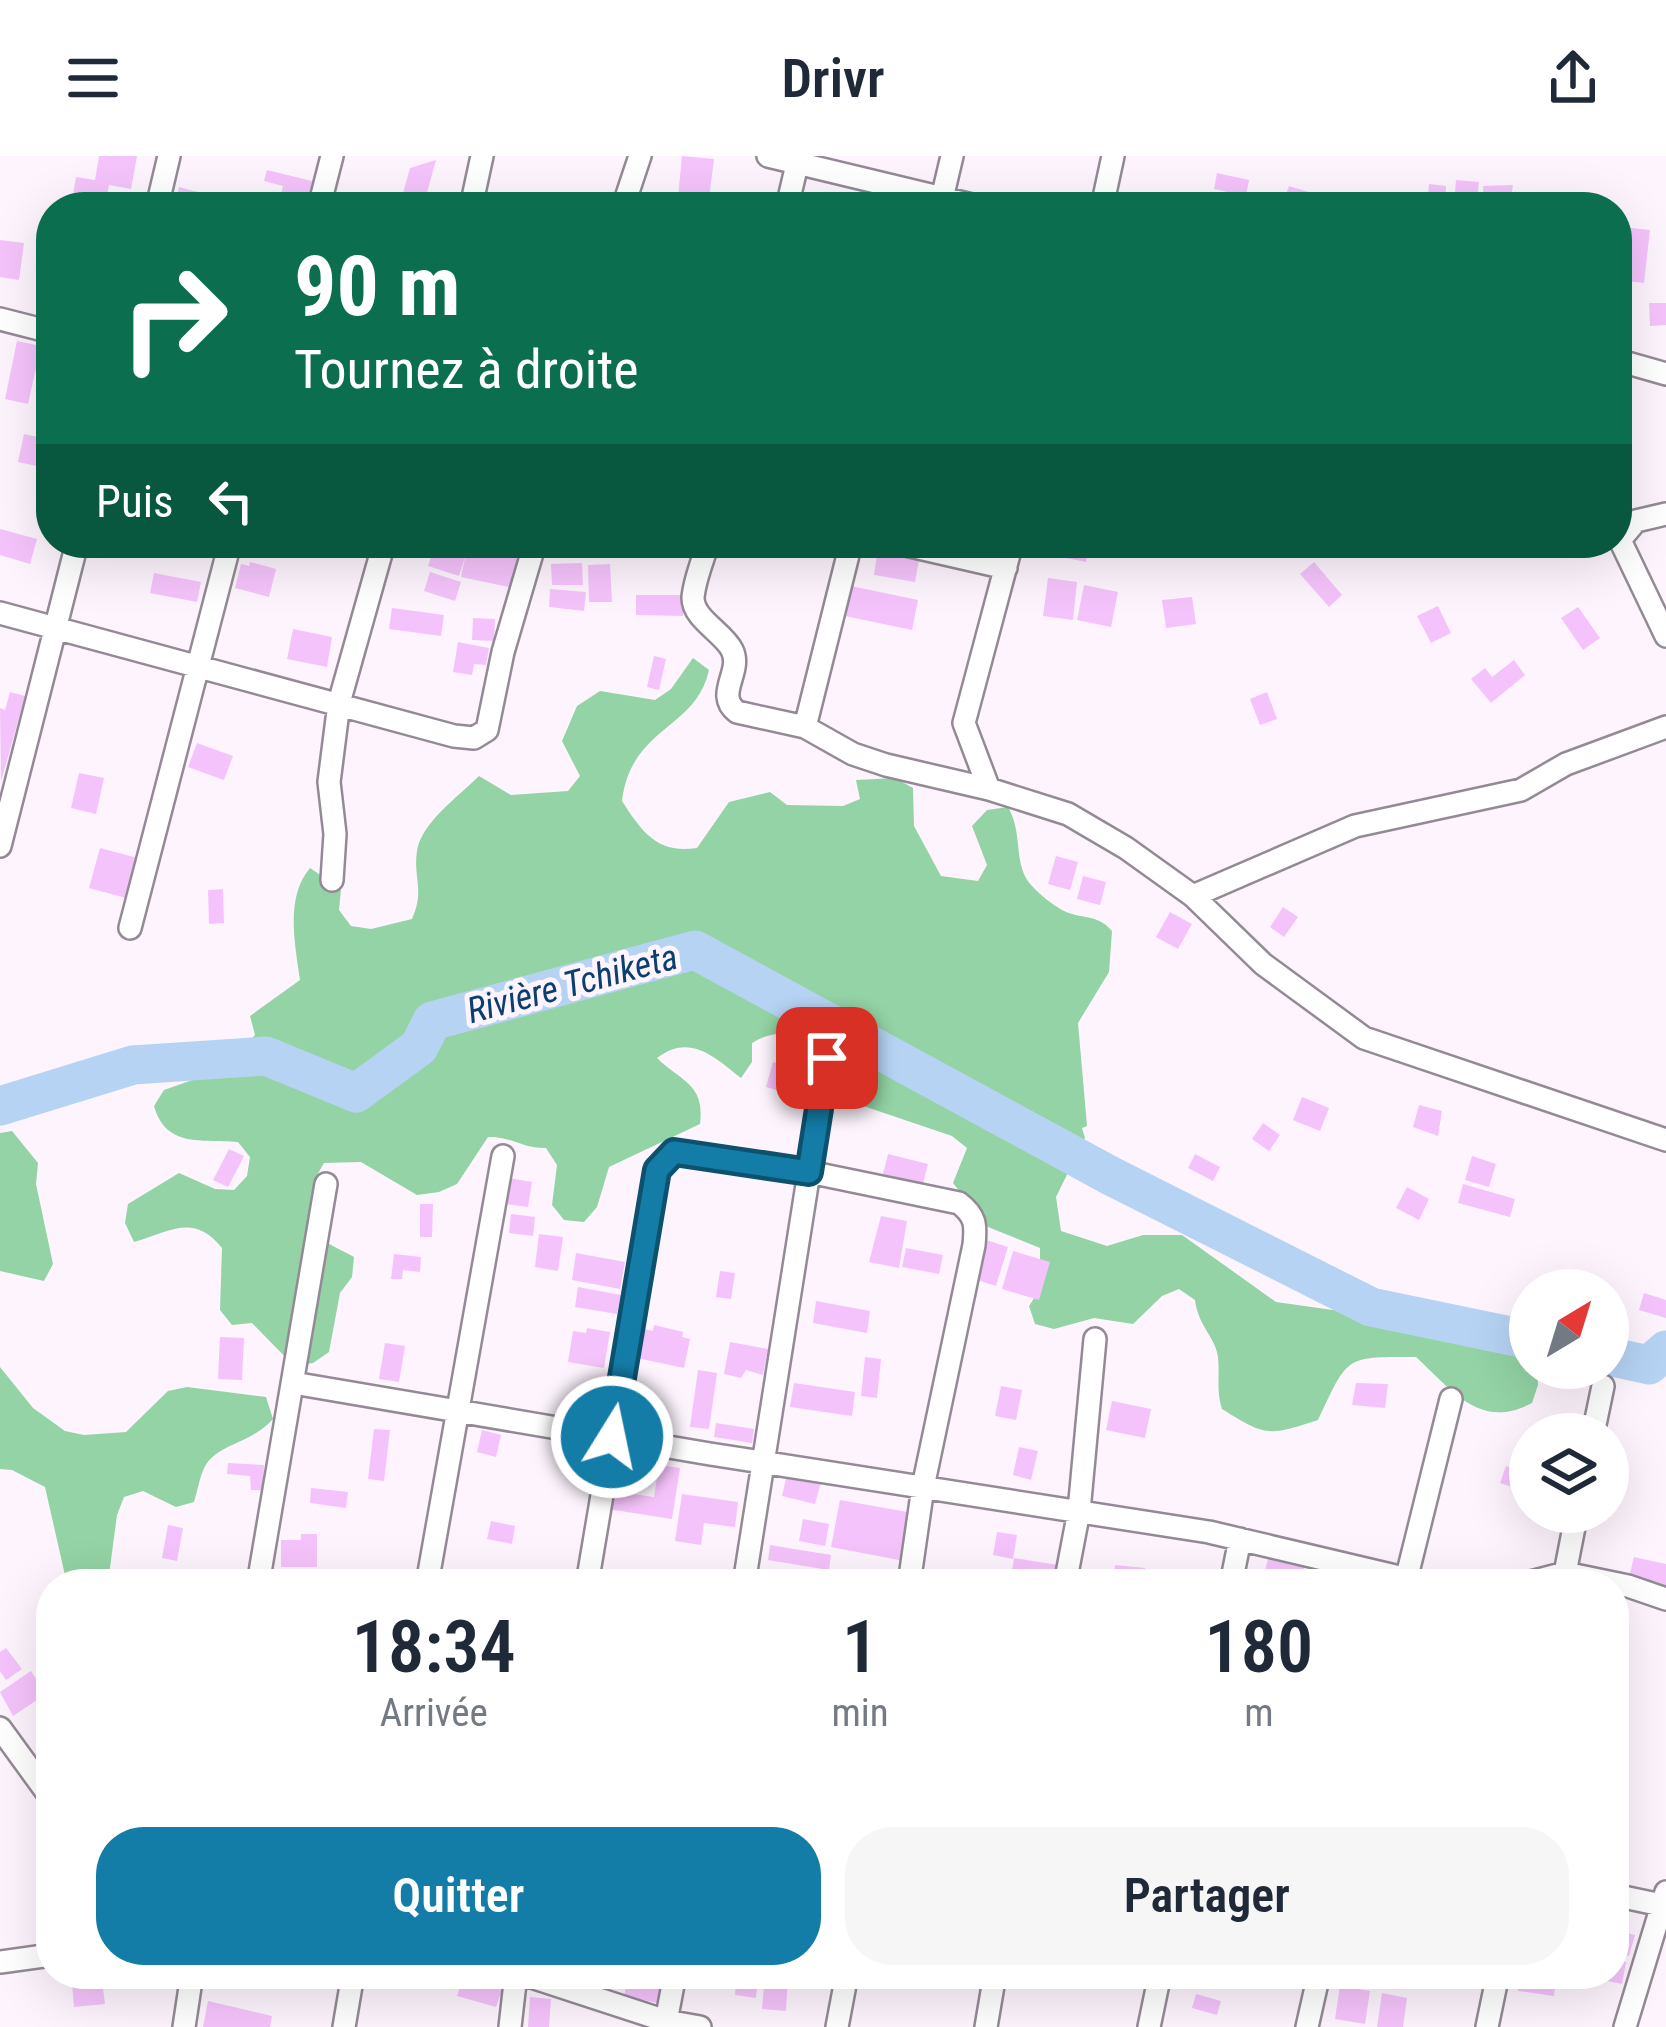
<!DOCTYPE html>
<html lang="fr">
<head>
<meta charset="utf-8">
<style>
	:root { --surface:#fff; --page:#f6f6f7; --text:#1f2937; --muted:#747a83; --accent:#137da7 }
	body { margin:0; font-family:"Roboto Condensed",sans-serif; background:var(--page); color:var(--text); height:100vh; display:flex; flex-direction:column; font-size:45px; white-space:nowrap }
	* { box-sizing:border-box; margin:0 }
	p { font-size:39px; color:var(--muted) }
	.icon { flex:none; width:66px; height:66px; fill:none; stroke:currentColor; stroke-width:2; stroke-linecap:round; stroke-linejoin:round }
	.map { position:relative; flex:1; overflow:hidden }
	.details { position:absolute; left:36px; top:1413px; width:1593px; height:420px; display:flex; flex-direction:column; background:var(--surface); border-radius:48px; box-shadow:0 12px 48px #0002 }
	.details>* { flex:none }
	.top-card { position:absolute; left:36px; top:36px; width:1596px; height:366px; border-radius:48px; box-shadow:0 12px 48px #0002; background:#0b6e4f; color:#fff; overflow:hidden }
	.needle { width:78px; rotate:38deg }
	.tools { position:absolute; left:1509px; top:1113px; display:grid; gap:24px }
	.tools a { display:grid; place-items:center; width:120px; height:120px; border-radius:50%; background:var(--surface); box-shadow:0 12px 48px #0002; font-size:60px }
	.pin { position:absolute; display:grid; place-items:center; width:102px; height:102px; color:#fff; margin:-51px; border-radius:24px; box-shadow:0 6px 18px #0006 }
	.me { position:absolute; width:132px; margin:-66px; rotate:10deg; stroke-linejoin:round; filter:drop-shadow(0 0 9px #0008) }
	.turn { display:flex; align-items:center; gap:42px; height:252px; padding:0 60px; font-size:54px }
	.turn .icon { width:156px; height:156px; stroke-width:2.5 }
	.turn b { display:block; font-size:84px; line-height:102px }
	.then { display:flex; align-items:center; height:114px; padding:0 60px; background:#0003; gap:24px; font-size:45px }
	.eta { display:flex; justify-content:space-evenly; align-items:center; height:204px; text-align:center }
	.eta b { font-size:72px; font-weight:600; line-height:84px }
	.primary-button { display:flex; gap:24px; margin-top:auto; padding:24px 60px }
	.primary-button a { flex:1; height:138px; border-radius:48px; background:var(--accent); color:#fff; font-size:48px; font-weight:600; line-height:138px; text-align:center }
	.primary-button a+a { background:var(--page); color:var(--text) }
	header { display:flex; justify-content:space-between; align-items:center; height:156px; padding:0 60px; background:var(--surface); font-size:54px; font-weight:600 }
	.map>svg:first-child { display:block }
	.forest { fill:#93d3a5 }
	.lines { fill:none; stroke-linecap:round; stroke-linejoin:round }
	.river { stroke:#b6d3f4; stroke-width:39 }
	.building { fill:#f5c3fb }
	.minor-casing { stroke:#948a96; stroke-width:26 }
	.minor { stroke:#fff; stroke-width:21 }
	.route-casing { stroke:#0c516d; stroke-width:30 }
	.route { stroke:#137da7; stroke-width:21 }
	.labels { text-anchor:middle; stroke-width:10; stroke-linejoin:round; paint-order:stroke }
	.water-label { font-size:36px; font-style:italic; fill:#0b3f6f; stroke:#fdf4fe }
</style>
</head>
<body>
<header><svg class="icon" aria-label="menu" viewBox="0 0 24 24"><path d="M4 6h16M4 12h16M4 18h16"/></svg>Drivr<svg class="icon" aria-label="share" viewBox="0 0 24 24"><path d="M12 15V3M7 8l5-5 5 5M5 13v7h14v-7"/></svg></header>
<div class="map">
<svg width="1666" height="1871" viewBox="0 0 1666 1871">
	<rect width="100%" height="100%" fill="#fdf4fe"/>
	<path class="forest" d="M693,502L709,514C696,574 631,570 622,645C642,676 657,698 697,692L729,646L770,636L787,649L843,650L860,643L856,624L895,622L913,632L914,670L941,720L978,725L987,709L972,670L987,654L1008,651C1024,679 1012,708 1032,730C1039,738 1053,749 1062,754C1081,764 1097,757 1112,775L1109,816L1078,867L1087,970L1082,972L1085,982L1056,1041L1061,1075L1107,1090L1143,1079H1182L1276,1146L1432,1168L1524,1196L1530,1202V1212H1537L1538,1229L1532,1247C1480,1275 1452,1234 1416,1201C1344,1201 1349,1199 1318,1264C1268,1280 1267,1281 1222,1253C1216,1234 1220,1220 1218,1201C1216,1182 1198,1170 1195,1144L1179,1133L1162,1140L1133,1168L1094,1162L1054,1173L1035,1168L1029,1150L1040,1133V1092L988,1071L953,1027L967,992L952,980L831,939L818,925L809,887C787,876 774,874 752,887V906L741,922C714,900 689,877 657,902C682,926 705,928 700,968L609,1011L597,1051L584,1066L564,1064L552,1049L557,1009L546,992C523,993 511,980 488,981L457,1028L439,1036L417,1039L361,1006L324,1007C312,1025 302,1063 320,1081C328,1089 344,1095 354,1101L352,1121L340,1137L329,1196L313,1207L294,1210L252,1167L232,1169L220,1154L222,1092C194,1057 171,1075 134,1086L125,1067L128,1048L179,1017L215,1033L234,1034L247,1020L250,1001L238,986C201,983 166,992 154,950L164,934L221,914L255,879L250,860L300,824C295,788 285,741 310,712L341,733L339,754L351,770L371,773L412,763C425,734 413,723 417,695C421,667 459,640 479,620L511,639L568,635L580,620L562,585L577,550L600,535L655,544L671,533Z
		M12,975L38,1007L36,1028L53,1108L44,1125L0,1115V977Z
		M0,1211L33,1252L65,1275L84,1279L126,1276L168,1235L187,1231L266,1241L273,1263C253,1286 220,1288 207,1307C200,1317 198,1334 194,1346L176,1351L143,1335L124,1341L117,1359L109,1419L114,1428H67L45,1331L12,1314L0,1313Z"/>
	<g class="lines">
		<path class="river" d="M0,950L133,909L266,900L356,937L419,891L432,865L695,794L1111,1020L1371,1151L1530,1184
			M1608,1200L1649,1209L1666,1194"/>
	</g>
	<path class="building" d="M99,0H137L131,33L109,29L105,51H71L76,21L95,24Z
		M682,0L714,3L708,51H677Z
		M436,4L423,51L400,48L410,12Z
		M267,14L312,25L308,45L281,38L283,30L264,25Z
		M1217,17L1249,24L1246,40L1214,33Z
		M1456,24L1479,26L1476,51H1454Z
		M1429,28L1446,30L1445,51H1427Z
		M1513,29L1510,48L1484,49L1483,30Z
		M1289,30L1312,37L1308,51H1282Z
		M179,31L236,46L234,51H174Z
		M1623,71L1650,74L1644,127L1617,124Z
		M0,84L24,87L19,124L0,121Z
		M1649,147H1666V169L1650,170Z
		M17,185L41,190L28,248L5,243Z
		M24,278L51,284V313L18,306Z
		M0,373L37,383L30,408L0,399Z
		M468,387L526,399L518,433L461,421Z
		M1053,387H1090L1086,406L1051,399Z
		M434,391L465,401L459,420L428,410Z
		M878,391L920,398L915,426L874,419Z
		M250,406L276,413L269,441L235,432L241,408L249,410Z
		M1314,406L1342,439L1329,451L1300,418Z
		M582,407L583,429H552L551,408Z
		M610,408L612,446H589L588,409Z
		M430,416L461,426L455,445L424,435Z
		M154,417L201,426L197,446L150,437Z
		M1048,422L1077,426L1073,464L1043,460Z
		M1084,429L1118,436L1111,471L1077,464Z
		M851,430L918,444L912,474L845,460Z
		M550,433L586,436L584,455L549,451Z
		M636,439H683V460L636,459Z
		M1192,441L1196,468L1166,472L1162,444Z
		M1438,450L1451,477L1431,487L1417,460Z
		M1578,451L1600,482L1583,494L1561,462Z
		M392,452L444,459L441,480L389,473Z
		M473,462L495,463L494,485L472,484Z
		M293,473L332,481L327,511L287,503Z
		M458,486L489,492L486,509L474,508L472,519L453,516Z
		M654,500L666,503L659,534L647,531Z
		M1514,504L1525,519L1491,547L1471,523L1485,512L1492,521Z
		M10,536L25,540L1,626L0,552L5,554Z
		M1267,536L1277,563L1260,569L1250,543Z
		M197,587L233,600L224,624L188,611Z
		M79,617L104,622L96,658L71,652Z
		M100,692L141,703L130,743L89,732Z
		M1056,700L1078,706L1070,734L1048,728Z
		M1083,720L1106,726L1100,749L1077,743Z
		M223,733L224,767L209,768L208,734Z
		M1283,751L1298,761L1284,781L1270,771Z
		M1170,756L1192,768L1178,793L1156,781Z
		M773,906L805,915L798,940L766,931Z
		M1302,941L1329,952L1320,975L1293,964Z
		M1419,949L1442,955L1438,980L1413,971Z
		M1263,967L1280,979L1269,995L1252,983Z
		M229,993L244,1000L228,1031L213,1024Z
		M888,998L928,1008L923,1028L883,1018Z
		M1195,998L1220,1011L1213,1025L1188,1012Z
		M1472,1000L1496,1008L1489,1031L1465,1024Z
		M503,1021L532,1026L528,1051L498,1047Z
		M1463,1028L1515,1043L1510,1061L1458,1047Z
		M1407,1031L1429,1043L1419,1064L1396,1052Z
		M420,1048H433L432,1081H420Z
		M511,1058L535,1061L533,1080L509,1077Z
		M881,1060L907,1065L899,1112L869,1106Z
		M539,1078L563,1081L558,1115L535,1111Z
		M986,1084L1008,1091L996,1130L974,1123Z
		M906,1092L943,1099L939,1118L902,1111Z
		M1013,1095L1050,1106L1039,1144L1002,1133Z
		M576,1097L625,1106L620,1133L572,1124Z
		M394,1098L421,1101L420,1116L403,1114L402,1123H391Z
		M720,1115L735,1117L731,1143L716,1141Z
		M578,1131L621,1139L617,1158L575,1151Z
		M1644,1137L1666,1144V1162L1639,1154Z
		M816,1145L870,1155L867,1177L813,1167Z
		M654,1169L683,1176L682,1181L690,1183L684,1212L637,1202L643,1173L653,1175Z
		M587,1172L610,1176L604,1212L568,1206L573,1175L586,1177Z
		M220,1181L244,1182L242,1224L218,1223Z
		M730,1186L768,1193L763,1219L746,1214L741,1222L724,1218Z
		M385,1187L405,1190L399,1226L379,1223Z
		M865,1201L881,1203L877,1242L861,1240Z
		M698,1214L717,1217L709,1273L690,1271Z
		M794,1227L855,1236L852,1260L790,1251Z
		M1356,1227L1388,1228L1385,1252L1352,1249Z
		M1001,1230L1022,1234L1016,1264L995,1260Z
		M1112,1245L1151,1253L1145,1282L1106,1274Z
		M716,1267L754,1273L752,1287L714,1281Z
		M374,1273L390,1274L384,1325L368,1323Z
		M482,1274L501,1279L496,1301L477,1296Z
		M1019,1291L1038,1295L1031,1324L1013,1319Z
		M228,1307L264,1309L263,1334H251L250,1320L227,1318Z
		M659,1309L680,1312L672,1363L608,1353L611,1335L654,1341Z
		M1506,1310L1530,1318L1524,1335L1500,1327Z
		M787,1318L821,1326L815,1348L782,1340Z
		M311,1332L348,1336L346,1352L310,1347Z
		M682,1338L738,1346L735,1371L704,1367L701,1389L675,1385Z
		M840,1344L913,1357L904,1405L831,1391Z
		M803,1363L829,1368L825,1390L799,1385Z
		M491,1365L515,1370L512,1388L487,1383Z
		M168,1369L183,1372L177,1405L162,1402Z
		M997,1376L1017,1379L1013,1403L993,1399Z
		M301,1378H317V1411H281V1384H301Z
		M770,1389L831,1399L829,1414L768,1404Z
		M1269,1399L1305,1409L1300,1428L1263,1423Z
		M1634,1401L1666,1408V1433L1628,1425Z
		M1014,1402L1064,1410L1061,1428L1011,1422Z
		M1115,1409L1145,1412L1144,1428H1114Z
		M6,1492L22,1513L6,1524L0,1515V1496Z
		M31,1515L46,1538L13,1560L0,1536Z
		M1618,1775L1635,1779L1629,1800L1614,1796Z
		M1614,1804L1626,1806L1622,1828L1583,1820L1614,1818Z
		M737,1818H758L756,1842L735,1839Z
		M765,1818H788L786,1855L762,1853Z
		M1520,1818L1556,1819L1554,1840L1518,1835Z
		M463,1822L502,1834L496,1851L457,1840Z
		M102,1825L105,1848L74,1851L72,1827Z
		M627,1826L661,1833L658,1847L624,1840Z
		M1340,1830L1370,1835L1365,1868L1335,1863Z
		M1382,1837L1407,1842L1403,1871H1377Z
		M1196,1838L1221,1845L1217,1859L1192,1852Z
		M530,1841L551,1843L549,1871H528Z
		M208,1845L272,1860L270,1871H203Z"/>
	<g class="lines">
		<g class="minor-casing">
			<path id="minor" d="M768,0L980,51
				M157,51L169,0
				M319,51L332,0
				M471,51L482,0
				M623,51L640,0
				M787,51L799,0
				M940,51L952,0
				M1102,51L1113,0
				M0,163L51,176
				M1617,204L1666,218
				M1666,358L1636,365L1620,384L1666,480
				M708,387C703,404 694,425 693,442C693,463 724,477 732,494C743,516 714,538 737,556L805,571L853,598L886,609L989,633L1068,658L1126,692L1193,740L1263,808L1364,882L1666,984
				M897,387L1006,412
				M0,457L454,580L474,582L487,574L503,496L535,387
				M805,571L851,387
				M989,633L964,567L1012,387
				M0,690L77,387
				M332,724L335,678L329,626L339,547L384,387
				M1193,740L1355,670L1521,634L1566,608L1666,571
				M130,772L230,387
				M293,1227L710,1298L1209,1376L1429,1428
				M1593,1278L1603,1230
				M1565,1417L1577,1356
				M258,1428L326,1028
				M427,1428L503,1000
				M587,1428L657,1014L674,996L809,1016L959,1047C976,1060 976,1069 974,1089L923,1331L909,1428
				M744,1428L827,902
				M1065,1428L1079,1355L1095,1183
				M1231,1428L1240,1383
				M1405,1428L1451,1243
				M1523,1428L1565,1417L1628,1430L1666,1443
				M0,1572L51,1642
				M1614,1739L1666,1750
				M0,1806L51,1799
				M522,1818L666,1865L700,1871
				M184,1871L192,1818
				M344,1871L353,1818
				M510,1871L516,1818
				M665,1871L675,1818
				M837,1871L847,1818
				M986,1871L995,1818
				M1149,1871L1160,1818
				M1307,1871L1319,1818
				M1487,1871L1498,1818
				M1625,1871L1666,1736"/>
		</g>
		<use href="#minor" class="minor"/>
	</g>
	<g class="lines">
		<g class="route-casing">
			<path id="route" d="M612,1281L657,1014L674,996L809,1016L827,902"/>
		</g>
		<use href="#route" class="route"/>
	</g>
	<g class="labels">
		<g class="water-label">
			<text transform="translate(572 827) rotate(-15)" y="13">Rivière Tchiketa</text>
		</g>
	</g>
</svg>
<div class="tools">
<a><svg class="needle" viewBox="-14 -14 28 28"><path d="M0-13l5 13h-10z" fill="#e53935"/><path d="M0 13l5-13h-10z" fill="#747a83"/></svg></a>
<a><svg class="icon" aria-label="layers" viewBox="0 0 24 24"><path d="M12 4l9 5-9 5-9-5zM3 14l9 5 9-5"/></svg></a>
</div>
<div class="pin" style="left:827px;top:902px;background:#d93025"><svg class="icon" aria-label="arrive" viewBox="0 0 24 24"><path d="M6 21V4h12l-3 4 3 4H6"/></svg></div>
<svg class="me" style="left:612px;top:1281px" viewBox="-20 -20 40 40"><circle r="17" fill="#137da7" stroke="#fff" stroke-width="3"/><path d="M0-11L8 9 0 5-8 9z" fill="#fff"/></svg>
<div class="top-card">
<div class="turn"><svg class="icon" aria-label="right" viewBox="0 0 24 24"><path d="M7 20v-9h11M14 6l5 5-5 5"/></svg><div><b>90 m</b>Tournez à droite</div></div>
<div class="then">Puis<svg class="icon" aria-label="left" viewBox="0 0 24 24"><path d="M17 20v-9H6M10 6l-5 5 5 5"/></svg></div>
</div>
<section class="details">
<div class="eta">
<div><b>18:34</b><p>Arrivée</p></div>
<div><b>1</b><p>min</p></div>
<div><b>180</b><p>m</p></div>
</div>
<div class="primary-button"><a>Quitter</a><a>Partager</a></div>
</section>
</div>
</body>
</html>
